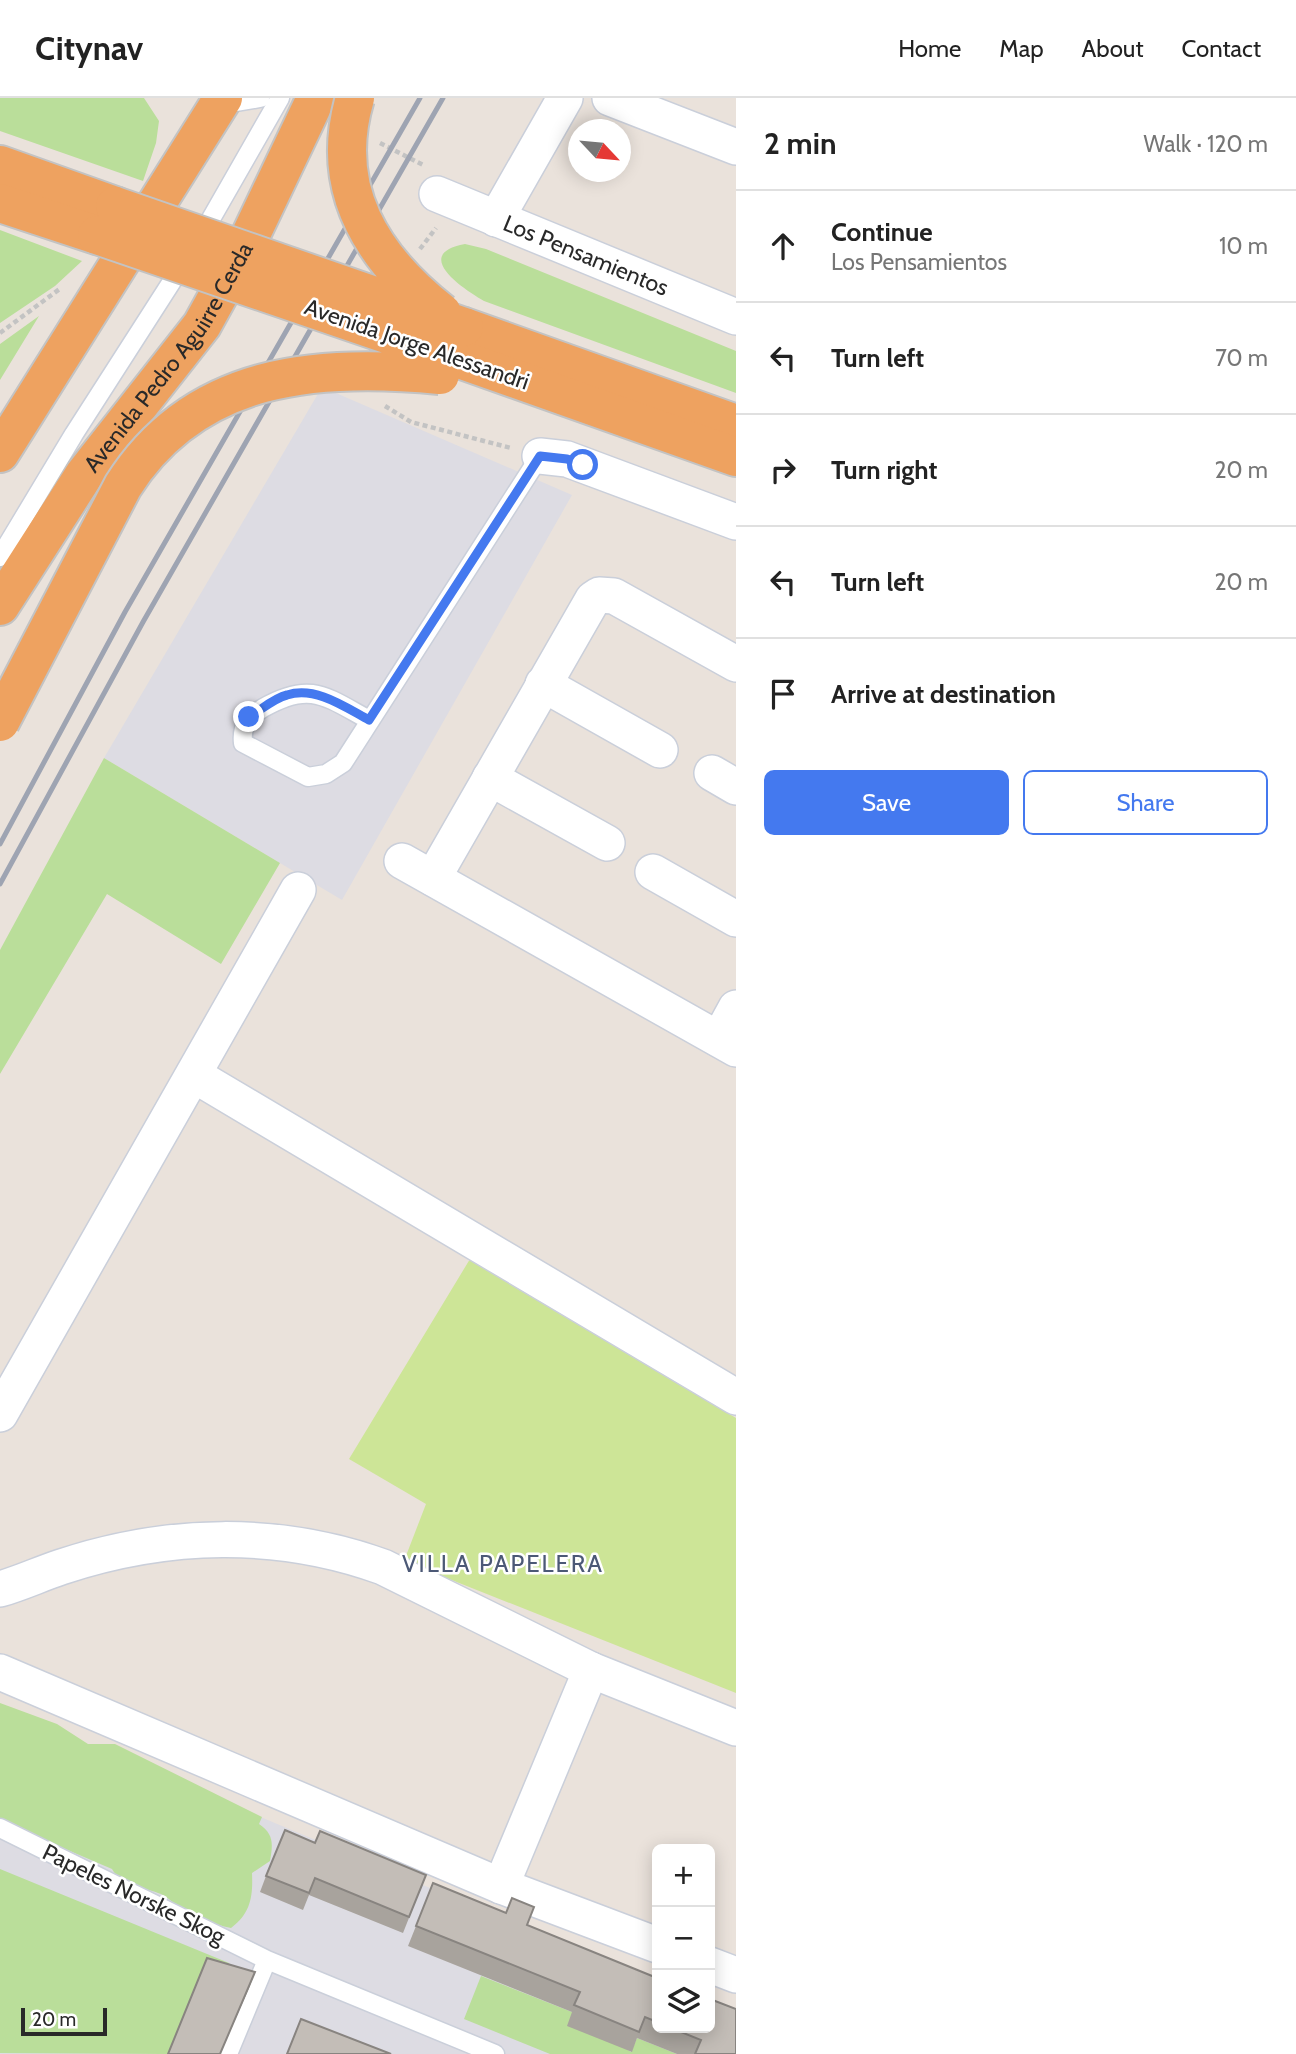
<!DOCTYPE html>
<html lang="en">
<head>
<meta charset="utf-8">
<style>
  body { margin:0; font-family:Cabin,sans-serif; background:#f6f6f6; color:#222 }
  .controls { position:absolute; right:21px; bottom:21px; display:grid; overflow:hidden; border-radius:10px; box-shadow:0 4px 18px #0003 }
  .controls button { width:63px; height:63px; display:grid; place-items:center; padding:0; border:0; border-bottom:2px solid #e0e0e0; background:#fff; color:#222; font:35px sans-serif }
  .compass { position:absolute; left:568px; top:21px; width:63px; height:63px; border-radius:50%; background:#fff; box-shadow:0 4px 18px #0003; rotate:116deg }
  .scale { position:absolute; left:21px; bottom:18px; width:86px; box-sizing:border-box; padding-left:7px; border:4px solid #292929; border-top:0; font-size:19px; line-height:24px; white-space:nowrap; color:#292929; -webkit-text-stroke:5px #fff; paint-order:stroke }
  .stop { position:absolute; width:21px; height:21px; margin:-16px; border:5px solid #4479ef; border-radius:50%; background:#fff }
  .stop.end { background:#4479ef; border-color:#fff; box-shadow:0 2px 7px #0008 }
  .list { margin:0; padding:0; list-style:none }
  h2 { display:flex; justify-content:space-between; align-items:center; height:91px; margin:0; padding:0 28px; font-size:30px }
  h2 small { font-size:23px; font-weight:400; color:#767676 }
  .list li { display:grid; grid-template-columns:46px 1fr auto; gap:21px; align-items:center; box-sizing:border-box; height:112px; padding:0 28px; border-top:2px solid #e0e0e0 }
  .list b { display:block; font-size:26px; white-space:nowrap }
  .list p { margin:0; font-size:23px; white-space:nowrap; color:#767676 }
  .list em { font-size:23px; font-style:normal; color:#767676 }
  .actions { display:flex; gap:14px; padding:21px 28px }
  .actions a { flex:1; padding:16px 0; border:2px solid #4479ef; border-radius:10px; text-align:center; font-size:24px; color:#4479ef }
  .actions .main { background:#4479ef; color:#fff }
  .icon { flex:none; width:38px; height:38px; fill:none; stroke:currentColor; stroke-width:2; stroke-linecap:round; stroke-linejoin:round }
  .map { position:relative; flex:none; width:736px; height:1956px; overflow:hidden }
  header { display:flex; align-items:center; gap:42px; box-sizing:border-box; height:98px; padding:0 35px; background:#fff; border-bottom:2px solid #e0e0e0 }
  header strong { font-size:33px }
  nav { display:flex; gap:38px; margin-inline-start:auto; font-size:24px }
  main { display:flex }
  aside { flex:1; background:#fff }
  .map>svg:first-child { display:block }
  .industrial { fill:#dddce3 }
  .green { fill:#bade9a }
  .pitch { fill:#cde597 }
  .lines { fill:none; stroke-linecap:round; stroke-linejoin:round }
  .service-casing { stroke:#cacfda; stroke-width:21 }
  .minor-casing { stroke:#cacfda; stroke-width:38 }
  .trunk-casing { stroke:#c3c3c3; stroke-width:42 }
  .path { stroke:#c3c3c3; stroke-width:4.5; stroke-dasharray:5 3.5; stroke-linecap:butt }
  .service { stroke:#fff; stroke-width:18 }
  .minor { stroke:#fff; stroke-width:35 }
  .trunk { stroke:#eea260; stroke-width:38 }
  .rail { stroke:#9ea4b2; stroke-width:5 }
  .trunk-bridge-casing { stroke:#c3c3c3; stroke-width:42; stroke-linecap:butt }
  .trunk-bridge { stroke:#eea260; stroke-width:38 }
  .wall { fill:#a8a39d }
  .shaded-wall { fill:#888480 }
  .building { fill:#c3bdb7; stroke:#888480; stroke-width:2 }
  .route { stroke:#4479ef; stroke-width:9 }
  .labels { text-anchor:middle; stroke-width:5; stroke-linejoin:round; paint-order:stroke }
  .street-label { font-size:23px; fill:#292929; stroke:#fff }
  .neighbourhood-label { font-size:24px; letter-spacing:2px; fill:#4c5976; stroke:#fff }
</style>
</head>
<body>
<header>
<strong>Citynav</strong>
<nav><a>Home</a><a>Map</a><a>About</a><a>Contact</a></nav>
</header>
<main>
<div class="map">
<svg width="736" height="1956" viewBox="0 0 736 1956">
  <rect width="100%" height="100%" fill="#eae2db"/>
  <path class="industrial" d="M 322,289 L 572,397 L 342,802 L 104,660 Z
    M 0,1610 L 504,1821 L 657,1930 L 710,1930 L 736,1956 L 0,1956 Z"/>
  <path class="green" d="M 0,0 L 144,0 L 159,23 L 156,45 L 143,83 L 0,33 Z
    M 0,132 L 82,163 L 55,188 L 0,225 Z
    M 465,146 L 486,151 L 736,253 L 736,295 L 484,203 C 463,191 411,156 465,146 Z
    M 39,218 L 0,282 L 0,246 Z
    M 104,660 L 280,765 L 221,866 L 107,796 L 0,976 L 0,852 Z
    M 0,1605 L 57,1626 L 88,1646 L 115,1646 L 262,1719 L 259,1726 C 274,1736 273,1746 270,1763 L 252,1775 C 253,1798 251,1815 231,1830 C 213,1826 195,1820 179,1810 C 173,1805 168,1799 161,1796 C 146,1790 120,1787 112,1771 L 0,1723 Z
    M 0,1771 L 229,1865 L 239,1888 L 168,1956 L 0,1955 Z
    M 481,1878 L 572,1914 L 631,1954 L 637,1940 L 677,1956 L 550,1956 L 464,1921 Z"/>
  <path class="pitch" d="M 470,1161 L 736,1320 L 736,1595 L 404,1463 L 426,1406 L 349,1361 Z"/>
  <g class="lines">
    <g class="service-casing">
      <path id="service" d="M 219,7 L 260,0
        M 200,140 L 280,0
        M 0,459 L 74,336 L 185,163
        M 369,622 C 325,598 310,583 263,610 C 249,619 241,627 243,645 L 308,679 L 326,676 L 343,665 L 540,358
        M 0,1730 L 267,1862 L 495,1956
        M 228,1956 L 267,1862"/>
    </g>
    <g class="minor-casing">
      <g id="minor">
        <path d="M 610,0 L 736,49"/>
        <path id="s1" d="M 437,96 L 736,219"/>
        <path d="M 496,121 L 565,0"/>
        <path d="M 540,358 L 567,361 L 736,424"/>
        <path d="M 543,586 L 660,652"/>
        <path d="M 712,675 L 736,689"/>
        <path d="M 490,680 L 607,745"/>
        <path d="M 402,763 L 736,951"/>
        <path d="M 653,774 L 736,821"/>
        <path d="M 433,780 L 593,501 L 599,497 L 614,498 L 736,566"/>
        <path d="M 719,941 L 736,910"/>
        <path d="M 194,977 L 736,1299"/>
        <path d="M 0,1316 L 298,792"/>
        <path d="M 0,1491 C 21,1485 40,1476 61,1469 C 167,1434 278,1431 383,1469 L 591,1572 L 736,1630"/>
        <path d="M 0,1574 L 501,1788 L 657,1847"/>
        <path d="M 501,1788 L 591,1572"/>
        <path d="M 710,1867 L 736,1877"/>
      </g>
    </g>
    <g class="trunk-casing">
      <g id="trunk">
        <path d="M 0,67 L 115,108"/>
        <path d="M 0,105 L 97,137"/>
        <path d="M 464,229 L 736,326"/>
        <path d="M 451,258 L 736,359"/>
        <path d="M 0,355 L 223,0"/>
        <path id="s2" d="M 0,508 L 84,377 L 202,227 L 245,149 L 316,0"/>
      </g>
    </g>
    <path class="path" d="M 380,45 L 425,68
      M 420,151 L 436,130
      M 0,235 L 61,190
      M 385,308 L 411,324 L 511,350"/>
    <use href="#service" class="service"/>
    <use href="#minor" class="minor"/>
    <use href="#trunk" class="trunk"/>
    <path class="rail" d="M 0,746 L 125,514 L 420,0
      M 0,786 L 143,524 L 443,0"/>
    <g class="trunk-bridge-casing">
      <path id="trunk-bridge" d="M 355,0 C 328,91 372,160 442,215
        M 115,108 L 464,229
        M 97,137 L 451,258
        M 0,624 L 123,388 C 195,274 318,265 440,277"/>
    </g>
    <use href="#trunk-bridge" class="trunk-bridge"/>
  </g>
  <path class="wall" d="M 426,1777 L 403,1835 L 309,1797 L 303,1812 L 260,1794 L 266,1778 Z
    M 528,1827 L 657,1880 L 657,1930 L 710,1930 L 736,1956 L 677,1956 L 637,1940 L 632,1954 L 567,1928 L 572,1914 L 408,1848 L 416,1828 Z"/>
  <path class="shaded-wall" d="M 255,1874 L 249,1890 L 220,1956 Z"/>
  <path class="building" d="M 285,1732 L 315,1745 L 320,1733 L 426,1777 L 409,1819 L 315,1780 L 309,1795 L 266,1778 Z
    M 433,1785 L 506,1815 L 512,1800 L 534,1809 L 527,1827 L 657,1880 L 657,1924 L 645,1919 L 639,1934 L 574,1907 L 580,1894 L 416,1828 Z
    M 207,1860 L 255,1874 L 220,1956 L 168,1956 Z
    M 710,1901 L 736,1911 L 736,1956 L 695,1956 L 701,1942 L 671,1930 L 710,1930 Z
    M 301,1921 L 391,1956 L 287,1956 Z"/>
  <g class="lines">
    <path class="route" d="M 249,619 C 261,612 274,600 287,597 C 316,588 345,609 369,622 L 540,358 L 567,361 L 583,367"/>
  </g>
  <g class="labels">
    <g class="street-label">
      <text dy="8" stroke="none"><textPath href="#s1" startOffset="161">Los Pensamientos</textPath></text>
      <text transform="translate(417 246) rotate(19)" y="8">Avenida Jorge Alessandri</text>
      <text dy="8" stroke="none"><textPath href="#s2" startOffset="301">Avenida Pedro Aguirre Cerda</textPath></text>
      <text transform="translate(134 1796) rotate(26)" y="8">Papeles Norske Skog</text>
    </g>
    <g class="neighbourhood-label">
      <text x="503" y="1474">VILLA PAPELERA</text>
    </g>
  </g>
</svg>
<div class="controls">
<button>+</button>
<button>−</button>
<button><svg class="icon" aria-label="layers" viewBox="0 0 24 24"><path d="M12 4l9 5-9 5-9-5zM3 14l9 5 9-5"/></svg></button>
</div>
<svg class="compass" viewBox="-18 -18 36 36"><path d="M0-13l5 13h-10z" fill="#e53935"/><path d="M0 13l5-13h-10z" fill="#767676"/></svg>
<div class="scale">20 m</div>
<div class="stop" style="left:583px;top:367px"></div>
<div class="stop end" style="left:249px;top:619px"></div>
</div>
<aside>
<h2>2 min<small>Walk · 120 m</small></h2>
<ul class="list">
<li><svg class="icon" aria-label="ahead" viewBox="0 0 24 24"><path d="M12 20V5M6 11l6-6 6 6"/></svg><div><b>Continue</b><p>Los Pensamientos</p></div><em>10 m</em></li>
<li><svg class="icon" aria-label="left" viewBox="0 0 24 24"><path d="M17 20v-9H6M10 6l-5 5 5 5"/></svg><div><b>Turn left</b></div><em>70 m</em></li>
<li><svg class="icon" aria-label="right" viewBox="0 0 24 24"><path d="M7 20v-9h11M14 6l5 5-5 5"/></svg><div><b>Turn right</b></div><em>20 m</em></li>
<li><svg class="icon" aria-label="left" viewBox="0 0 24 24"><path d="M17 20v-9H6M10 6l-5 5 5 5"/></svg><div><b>Turn left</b></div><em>20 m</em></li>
<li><svg class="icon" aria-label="arrive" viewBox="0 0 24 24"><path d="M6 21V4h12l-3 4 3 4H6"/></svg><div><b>Arrive at destination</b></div></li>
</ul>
<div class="actions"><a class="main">Save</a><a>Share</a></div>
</aside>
</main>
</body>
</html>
